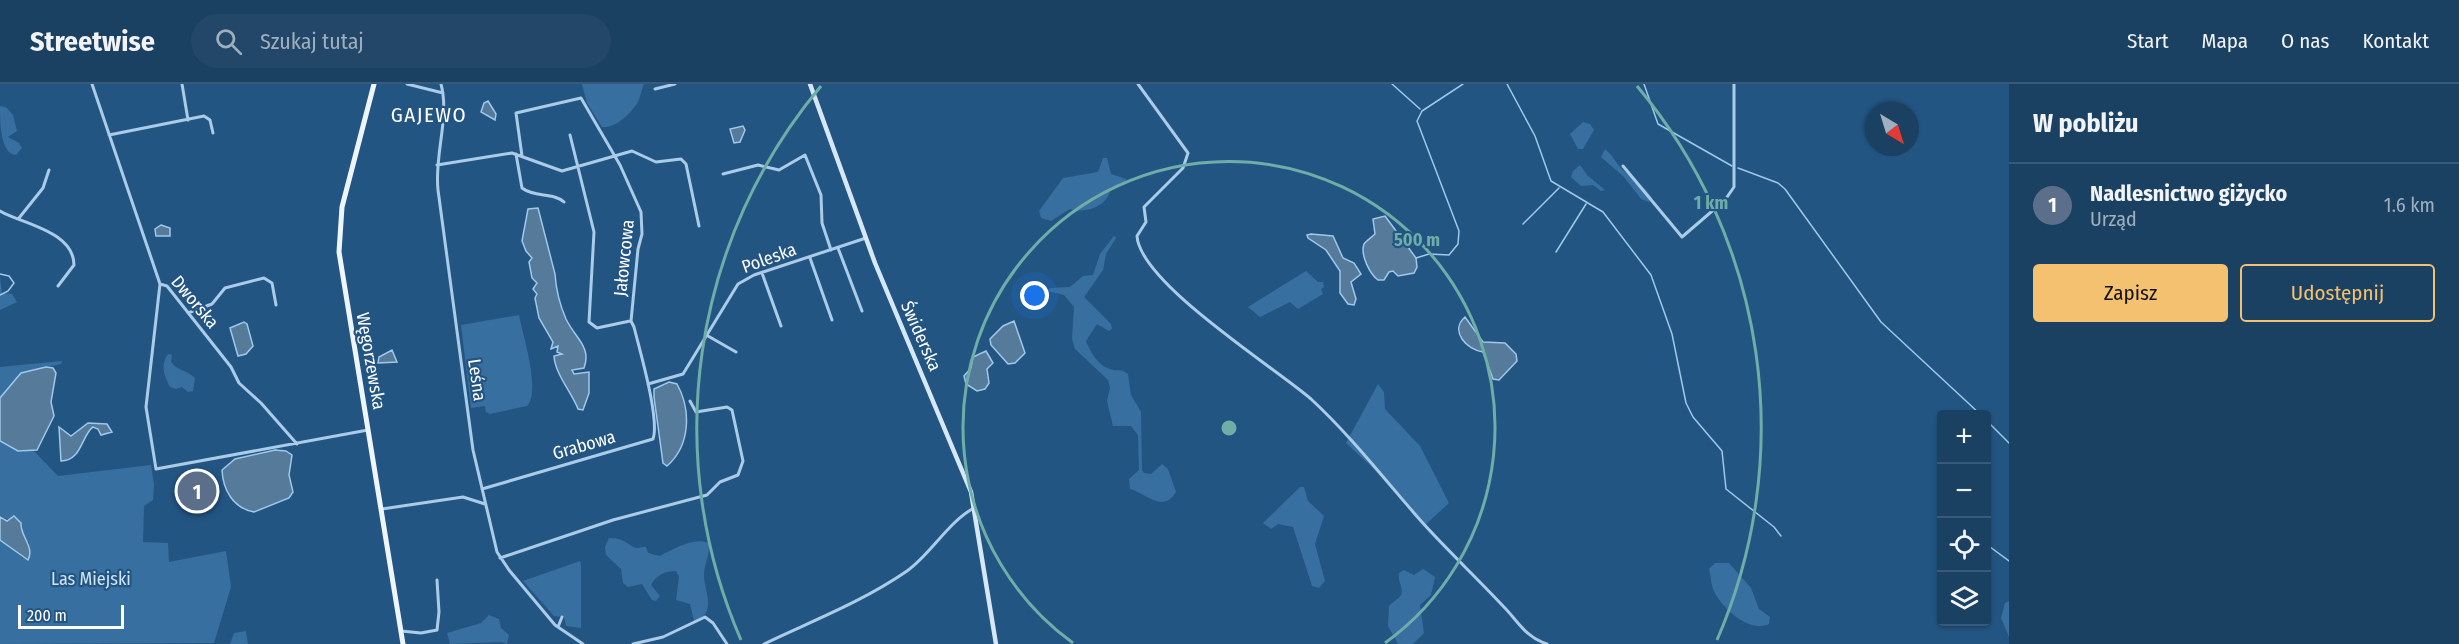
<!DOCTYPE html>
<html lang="pl">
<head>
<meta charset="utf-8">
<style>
  body { margin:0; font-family:"Fira Sans Condensed",sans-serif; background:#234768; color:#f1f3f6 }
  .controls { position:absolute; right:18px; bottom:18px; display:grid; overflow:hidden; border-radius:6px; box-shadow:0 2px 4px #0004 }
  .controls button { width:54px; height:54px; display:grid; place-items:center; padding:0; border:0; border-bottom:2px solid #385977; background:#1a4062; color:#f1f3f6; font:30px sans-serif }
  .compass { position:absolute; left:1865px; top:18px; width:54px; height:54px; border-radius:50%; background:#1a4062; box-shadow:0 2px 4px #0004; rotate:142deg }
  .scale { position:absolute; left:18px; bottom:15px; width:106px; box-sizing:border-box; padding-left:6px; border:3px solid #fff; border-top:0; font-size:16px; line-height:21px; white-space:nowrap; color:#fff; -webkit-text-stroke:4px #235583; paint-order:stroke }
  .you { position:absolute; left:1035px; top:212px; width:21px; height:21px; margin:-15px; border:4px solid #fff; border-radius:50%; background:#1a73e8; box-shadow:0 0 0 9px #1a73e833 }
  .badge { display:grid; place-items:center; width:39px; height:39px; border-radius:50%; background:#f3c16f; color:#fff; font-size:20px; font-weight:700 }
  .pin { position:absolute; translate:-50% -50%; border:3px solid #fff; box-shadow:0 2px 6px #0006 }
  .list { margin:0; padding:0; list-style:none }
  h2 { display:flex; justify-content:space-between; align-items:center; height:78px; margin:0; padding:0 24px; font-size:26px }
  h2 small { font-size:20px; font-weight:400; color:#9fafbe }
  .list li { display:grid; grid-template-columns:39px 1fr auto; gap:18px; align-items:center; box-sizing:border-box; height:84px; padding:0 24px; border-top:2px solid #385977 }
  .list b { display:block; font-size:22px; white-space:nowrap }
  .list p { margin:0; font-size:20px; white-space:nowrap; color:#9fafbe }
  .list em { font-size:20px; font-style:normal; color:#9fafbe }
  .actions { display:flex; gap:12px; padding:18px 24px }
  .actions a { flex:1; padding:14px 0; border:2px solid #f3c16f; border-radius:6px; text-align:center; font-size:21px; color:#f3c16f }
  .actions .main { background:#f3c16f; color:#111 }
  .icon { flex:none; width:33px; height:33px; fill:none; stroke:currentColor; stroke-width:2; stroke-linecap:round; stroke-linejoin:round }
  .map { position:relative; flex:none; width:2009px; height:560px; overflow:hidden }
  header { display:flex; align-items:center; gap:36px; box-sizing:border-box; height:84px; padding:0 30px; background:#1a4062; border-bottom:2px solid #385977 }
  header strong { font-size:28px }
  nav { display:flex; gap:33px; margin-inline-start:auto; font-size:21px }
  .search { width:420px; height:54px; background:#234768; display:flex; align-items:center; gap:15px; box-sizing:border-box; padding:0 21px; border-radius:33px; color:#9fafbe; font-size:22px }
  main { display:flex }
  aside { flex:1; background:#1a4062 }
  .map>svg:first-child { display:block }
  .green { fill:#376fa0 }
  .water { fill:#567a9a; stroke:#a0c8e9; stroke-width:1.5 }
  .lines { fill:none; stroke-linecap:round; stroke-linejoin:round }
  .stream { stroke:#a0c8e9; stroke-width:1.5 }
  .street { stroke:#abcce8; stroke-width:3 }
  .secondary { stroke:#d6e7f7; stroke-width:4.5 }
  .primary { stroke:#eef5fe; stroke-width:5 }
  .ring { fill:none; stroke:#6fada8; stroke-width:3 }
  .labels { text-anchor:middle; stroke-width:4.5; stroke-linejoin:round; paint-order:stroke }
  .street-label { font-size:18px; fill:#fff; stroke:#235583 }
  .park-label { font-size:18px; fill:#cfe4f6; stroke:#235583 }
  .quarter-label { font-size:21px; letter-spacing:1.5px; fill:#fff; stroke:#235583 }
  .centre { fill:#6fada8; stroke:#235583; stroke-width:3 }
  .ring-label { font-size:18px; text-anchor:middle; font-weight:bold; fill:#6fada8; stroke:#235583; stroke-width:4.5; stroke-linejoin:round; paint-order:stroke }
</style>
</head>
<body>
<header>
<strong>Streetwise</strong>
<div class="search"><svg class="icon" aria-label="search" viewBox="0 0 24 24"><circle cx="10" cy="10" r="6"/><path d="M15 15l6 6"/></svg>Szukaj tutaj</div>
<nav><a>Start</a><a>Mapa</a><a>O nas</a><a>Kontakt</a></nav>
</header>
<main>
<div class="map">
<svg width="2009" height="560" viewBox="0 0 2009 560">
  <rect width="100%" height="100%" fill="#235583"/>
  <path class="green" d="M 582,0 L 644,0 C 641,6 641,12 638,18 C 630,30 617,44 602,43 L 587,19 Z
    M 0,22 L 6,23 L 13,31 L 17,47 L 8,53 L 19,59 L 22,64 L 16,71 C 0,70 0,37 0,22 Z
    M 1583,38 L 1590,40 L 1594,46 L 1583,65 L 1578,65 L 1570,50 Z
    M 1605,65 C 1613,71 1616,80 1624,87 C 1634,96 1645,102 1652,114 L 1649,118 L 1641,115 L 1624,93 L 1601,73 Z
    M 1103,74 L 1107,74 L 1111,90 L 1126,95 L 1126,100 L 1111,103 C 1109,122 1087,130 1070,125 L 1051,137 L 1041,134 L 1039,127 L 1063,94 L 1098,88 Z
    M 1580,81 L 1587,91 L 1605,106 L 1601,107 L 1593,101 L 1581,102 L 1571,93 L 1573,87 Z
    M 1114,152 L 1116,154 L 1106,170 L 1103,186 L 1084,213 L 1111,240 L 1112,245 L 1109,247 L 1097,240 L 1086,257 C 1090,267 1098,282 1110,285 C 1118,288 1121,284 1128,290 L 1131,311 L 1141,328 L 1142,386 L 1144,389 L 1151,390 L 1162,380 L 1168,385 L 1176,408 C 1163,430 1146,409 1130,405 L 1129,395 L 1139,386 L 1138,351 L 1131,342 L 1113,342 L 1107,317 L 1110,304 L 1108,296 L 1075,265 L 1072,255 L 1074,223 L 1064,211 L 1048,207 L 1050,204 L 1070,203 L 1083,192 L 1093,191 L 1100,170 Z
    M 1306,187 L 1318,198 L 1323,198 L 1324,203 L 1321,205 L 1323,210 L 1298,225 L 1290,218 L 1260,233 L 1248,223 Z
    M 0,193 L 2,209 L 12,210 L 17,218 L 0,226 Z
    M 519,231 C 523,252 541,307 527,322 L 490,330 L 486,328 L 485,322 L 471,324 L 461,241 Z
    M 168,270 L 172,271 L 171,278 C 178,287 187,286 195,294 L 193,307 L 188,308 L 182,303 L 176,305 L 170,303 C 164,291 160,282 168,270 Z
    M 62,277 L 61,280 L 21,289 L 0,314 L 0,283 Z
    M 1378,300 L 1384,308 L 1385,325 L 1420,362 L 1449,419 L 1424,442 L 1372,383 L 1346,359 Z
    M 0,357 L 21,368 L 32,365 L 58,392 L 151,381 L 154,401 L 153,416 L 144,422 L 143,458 L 168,459 L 169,478 L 226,467 L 231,503 L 214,559 L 0,560 L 0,456 L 23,474 L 29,459 L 21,448 L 21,439 L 0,433 Z
    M 1300,403 L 1304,403 L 1308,417 L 1324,432 L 1315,460 L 1325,497 L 1319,504 L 1312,502 L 1293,443 L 1278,440 L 1271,445 L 1263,439 Z
    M 609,454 C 625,453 631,464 637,464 C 640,464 643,462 646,463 L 648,469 L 660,472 C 674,465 693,453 709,459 C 710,471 704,480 704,492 C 704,506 718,530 694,537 L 690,520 L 676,516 L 679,493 L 676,487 C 665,487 656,491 651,501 L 660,512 L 656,517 L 652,516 L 642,500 L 628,503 L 623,499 L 621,485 L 606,471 L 605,463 Z
    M 580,477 L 581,480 L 581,544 L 566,542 L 564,533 L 554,532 L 523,497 Z
    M 1715,479 L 1729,479 L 1751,504 L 1759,525 L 1770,533 L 1769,540 C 1750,549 1724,526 1715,509 C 1711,503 1711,492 1709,485 Z
    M 1423,485 L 1435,493 L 1431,511 L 1420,521 L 1424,549 L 1413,560 L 1398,560 L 1388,542 L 1389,522 C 1393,517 1398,516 1401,511 C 1404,503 1397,497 1399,489 L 1404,486 L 1414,491 Z
    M 2009,517 L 2009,553 L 2001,534 L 2005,519 Z
    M 489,531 L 499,535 L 501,544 L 509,551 L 507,560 L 502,558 L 450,560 L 447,549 L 481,539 Z
    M 246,547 L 248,560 L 230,560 L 234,549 Z"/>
  <path class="water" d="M 488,17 L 496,30 L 495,36 L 481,28 L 484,19 Z
    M 743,42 L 745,46 L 740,58 L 734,59 L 730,45 Z
    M 538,124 L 555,190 C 556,206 559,219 566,235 C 575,254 592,263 584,284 L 572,286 L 574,290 L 589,288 L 589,309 L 583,326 L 578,325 C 572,309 555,290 554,272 L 562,270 L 557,268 L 558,262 L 551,265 L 553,258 L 539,234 L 535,214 L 537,210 L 533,205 L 537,199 L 532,194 L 529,178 L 532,174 L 526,167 L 522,157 L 528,125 Z
    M 1385,132 L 1416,174 L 1417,183 L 1414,189 L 1398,192 L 1393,187 L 1389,188 L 1384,196 L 1378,196 C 1370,190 1360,171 1364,160 C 1366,157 1372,153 1375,150 L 1373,135 Z
    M 161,141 L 170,144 L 170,152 L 156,152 L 155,145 Z
    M 1311,150 L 1333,152 L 1343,174 L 1354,179 L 1361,190 L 1351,198 L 1356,215 L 1354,221 L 1348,220 L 1340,209 L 1340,187 L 1326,166 L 1308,154 L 1307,151 Z
    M 1465,233 L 1483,258 L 1505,259 L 1516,270 L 1517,277 L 1499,296 L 1493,295 L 1483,268 C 1467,266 1449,247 1465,233 Z
    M 1014,237 L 1025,269 L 1015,279 L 1008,280 L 991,261 L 990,255 L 1003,242 Z
    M 244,238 L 247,240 L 253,262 L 246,270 L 238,272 L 230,244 Z
    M 392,266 L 397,278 L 378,279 L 379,273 Z
    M 986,267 L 993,279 L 987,285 L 989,299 L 985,305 L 977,307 L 966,300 L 964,292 L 971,284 L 973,273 Z
    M 46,283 L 53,284 L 56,289 L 51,318 L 54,332 L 37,366 L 18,367 L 0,357 L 0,314 L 21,289 Z
    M 669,298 L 677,300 C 691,325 691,361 667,382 L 663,379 L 654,313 L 654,305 Z
    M 88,339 L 107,340 L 112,348 L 101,351 L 98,345 L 93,343 C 82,350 82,377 61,377 L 59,343 L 71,352 Z
    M 275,366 L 286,367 L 292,371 L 289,391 L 293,408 L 289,414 L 254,428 C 233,424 223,406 222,386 L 235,375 Z
    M 14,432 L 21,439 C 20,452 35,463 28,476 L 0,456 L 0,433 L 7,437 Z"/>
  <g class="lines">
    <path class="stream" d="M 1392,0 L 1420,25
      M 1507,0 L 1535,52 L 1551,97 L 1603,128 L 1651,191 L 1672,250 L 1686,319 L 1693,333 L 1722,367 L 1726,405 L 1774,443 L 1781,452
      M 1644,0 L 1658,40 L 1732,82
      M 1738,84 L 1778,99 L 1785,105 L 1881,238 L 1980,330
      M 1523,140 L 1559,104
      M 1556,168 L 1586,120
      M 1416,174 L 1429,170 L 1449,171 L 1458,160 L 1459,147 L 1417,37 L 1422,27 L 1463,0
      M 0,190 L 9,192 L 14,199 L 8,207 L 0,211
      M 1990,340 L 2009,359
      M 1986,460 L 2009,477"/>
    <path class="street" d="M 92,0 L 160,200 L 146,323 L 156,385 L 368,346
      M 182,0 L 188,36
      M 407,0 L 443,9
      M 441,0 C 450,34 434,71 438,106 L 473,366 L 497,468 L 509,486 L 555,541 L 583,560
      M 1138,0 L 1188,69 L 1183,84 L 1144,123 L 1146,138 L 1137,152 C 1140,199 1274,283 1311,315 C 1351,352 1385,396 1421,437 C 1447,466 1476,493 1503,522 C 1518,537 1525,553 1547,560
      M 655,5 L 675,0
      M 109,51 L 204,32 L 210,36 L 213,49
      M 570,51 L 594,148 L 589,238 L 597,244 L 630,237
      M 516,70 L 522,104 C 535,114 553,108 564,118
      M 437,81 L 512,69 L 562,87 L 632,67 L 656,78 L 681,75 L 686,80 L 699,142
      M 1623,82 L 1682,153 L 1725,116 L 1734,103 L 1734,0
      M 723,90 L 758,81 L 779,86 L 805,71 L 821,111 L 822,139 L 831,166
      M 0,127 C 22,140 74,147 74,181 L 58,202
      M 19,134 L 43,104 L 49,86
      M 838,164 L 862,227
      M 810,174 L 832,236
      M 762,189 L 781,242
      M 160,200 L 167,202 L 231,283 L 239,299 L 261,319 L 297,360
      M 188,229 L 212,220 L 225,204 L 264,194 L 272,199 L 276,221
      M 708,252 L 736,268
      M 648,300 L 683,290 L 738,200 L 754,191 L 866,154
      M 482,405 L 653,355 C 660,336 640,267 634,243 L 631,237 L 638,165 L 642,150 L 641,128 L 620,81 L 581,14 L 516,29 L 522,72
      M 382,425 L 463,413 L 485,420
      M 500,474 L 613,436 L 707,411 L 720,398 L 738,391 L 743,377 L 732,326 L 727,323 L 696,328 L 690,317
      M 558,543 L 562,533
      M 401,547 L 421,549 L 437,546 L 439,528 L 437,496
      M 633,560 L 663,553 L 705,533 L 713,539 L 727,560
      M 764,560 C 812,537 862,518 907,487 C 931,470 948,438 974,424"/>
    <path class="secondary" d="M 810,0 L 875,179 L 971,408 L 996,560"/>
    <path class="primary" d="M 374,0 L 342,123 L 339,168 L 403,560"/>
  </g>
  <g class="ring">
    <path d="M1073 559A266 266 0 1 1 1385 559"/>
    <path d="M741 556A532 532 0 0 1 821 2M1637 2A532 532 0 0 1 1717 556"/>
  </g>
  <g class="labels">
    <g class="street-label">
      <text transform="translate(624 174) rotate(-84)" y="6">Jałowcowa</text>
      <text transform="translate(769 174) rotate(-20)" y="6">Poleska</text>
      <text transform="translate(195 218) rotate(50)" y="6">Dworska</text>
      <text transform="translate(921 252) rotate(66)" y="6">Świderska</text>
      <text transform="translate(371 277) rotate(80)" y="6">Węgorzewska</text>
      <text transform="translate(477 296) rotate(82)" y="6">Leśna</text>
      <text transform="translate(584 361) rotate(-16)" y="6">Grabowa</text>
    </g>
    <g class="park-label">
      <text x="91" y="501">Las Miejski</text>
    </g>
    <g class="quarter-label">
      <text x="429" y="38">GAJEWO</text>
    </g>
  </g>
  <circle cx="1229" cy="344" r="9" class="centre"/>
  <g class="ring-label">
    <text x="1711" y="125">1 km</text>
    <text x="1417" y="162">500 m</text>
  </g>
</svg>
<div class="controls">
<button>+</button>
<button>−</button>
<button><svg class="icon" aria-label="locate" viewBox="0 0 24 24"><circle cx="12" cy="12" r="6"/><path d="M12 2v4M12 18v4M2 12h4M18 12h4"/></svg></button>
<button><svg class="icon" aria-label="layers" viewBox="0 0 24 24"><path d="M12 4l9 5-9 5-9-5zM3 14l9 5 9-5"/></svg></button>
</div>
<svg class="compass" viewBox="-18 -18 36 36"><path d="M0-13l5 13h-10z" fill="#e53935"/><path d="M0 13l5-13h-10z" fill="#9fafbe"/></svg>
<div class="scale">200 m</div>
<div class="you"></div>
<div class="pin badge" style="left:197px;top:407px;background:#5c6f8a">1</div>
</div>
<aside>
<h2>W pobliżu<small></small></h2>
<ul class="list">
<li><span class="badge" style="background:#5c6f8a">1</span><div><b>Nadlesnictwo giżycko</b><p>Urząd</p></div><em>1.6 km</em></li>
</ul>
<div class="actions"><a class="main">Zapisz</a><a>Udostępnij</a></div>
</aside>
</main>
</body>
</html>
